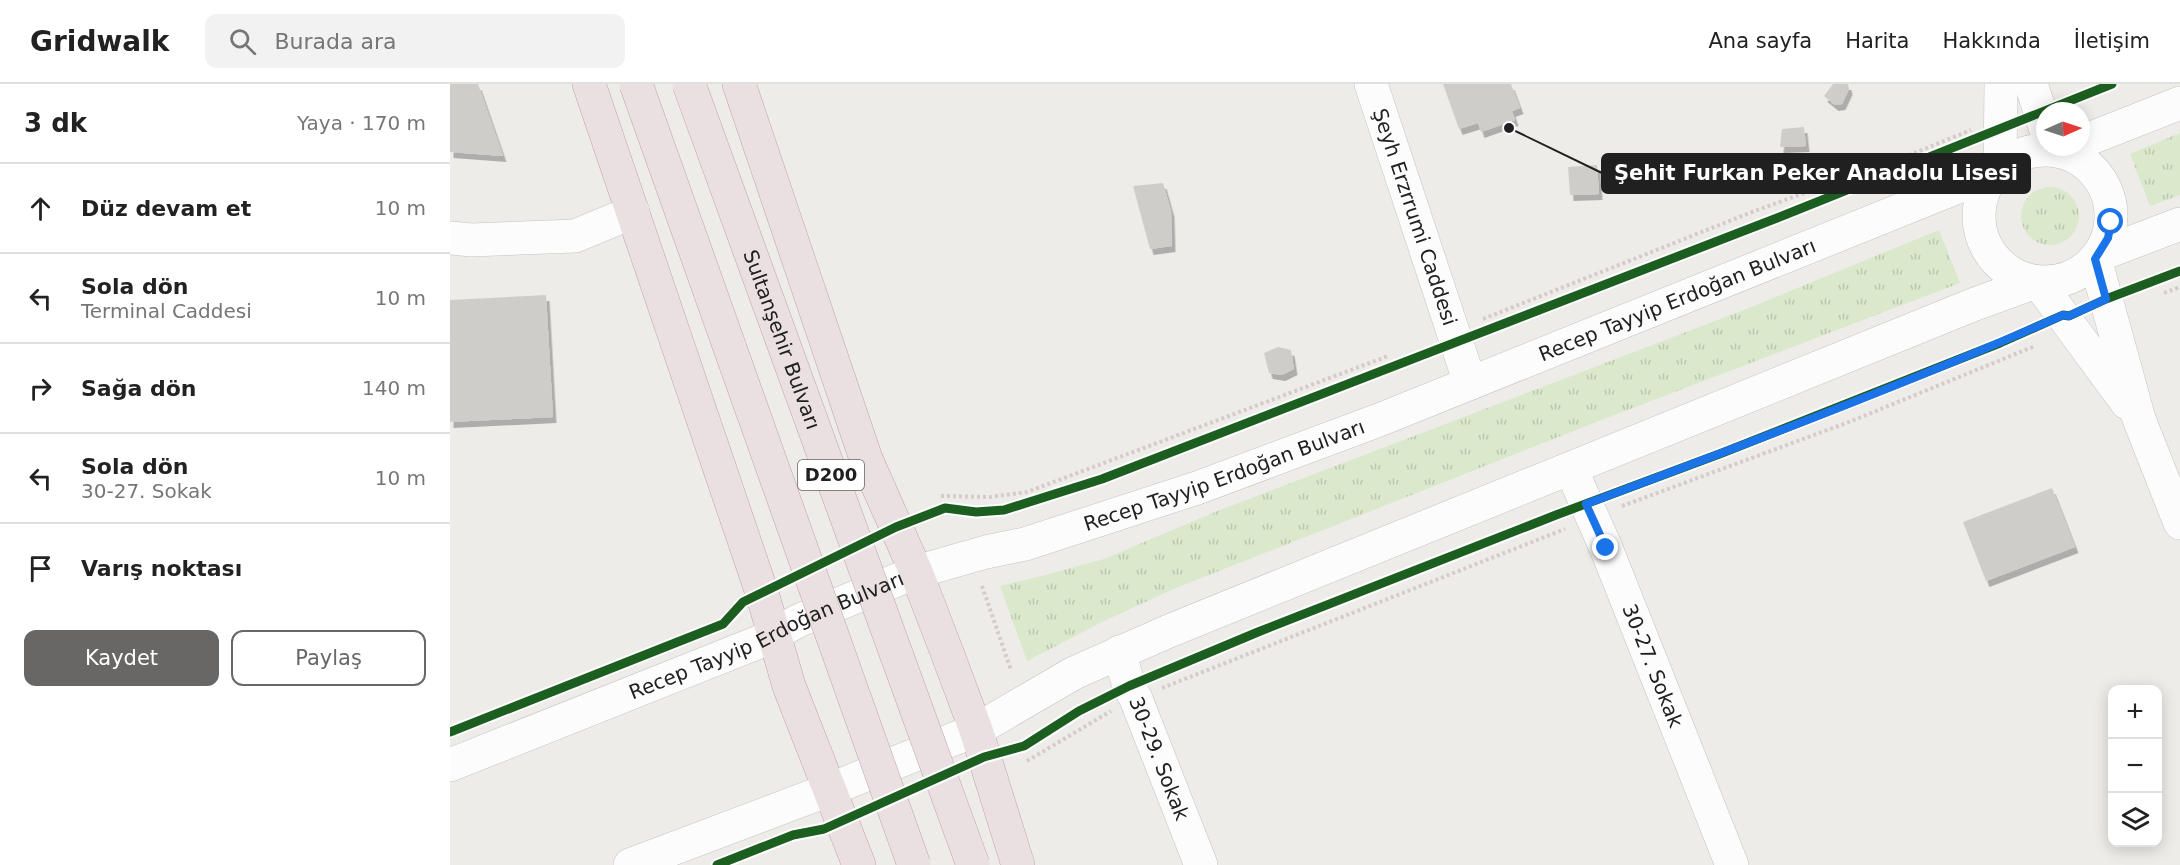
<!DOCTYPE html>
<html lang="tr">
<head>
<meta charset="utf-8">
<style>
  body { margin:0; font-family:"DejaVu Sans",sans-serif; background:#f2f2f2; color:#222 }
  .controls { position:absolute; right:18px; bottom:18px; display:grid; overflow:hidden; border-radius:12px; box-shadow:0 3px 15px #0003 }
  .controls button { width:54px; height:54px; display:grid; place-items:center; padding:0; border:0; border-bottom:2px solid #e0e0e0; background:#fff; color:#222; font:30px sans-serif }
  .compass { position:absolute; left:1586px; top:18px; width:54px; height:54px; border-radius:50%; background:#fff; box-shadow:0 3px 15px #0003; rotate:87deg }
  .stop { position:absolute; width:18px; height:18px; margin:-14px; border:4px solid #1a73e8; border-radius:50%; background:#fff }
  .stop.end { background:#1a73e8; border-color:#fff; box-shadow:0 2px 6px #0008 }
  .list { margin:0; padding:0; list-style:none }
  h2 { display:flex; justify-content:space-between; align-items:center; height:78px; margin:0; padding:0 24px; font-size:26px }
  h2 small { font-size:20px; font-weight:400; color:#767676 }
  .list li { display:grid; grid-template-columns:39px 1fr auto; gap:18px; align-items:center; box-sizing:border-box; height:90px; padding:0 24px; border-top:2px solid #e0e0e0 }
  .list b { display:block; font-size:22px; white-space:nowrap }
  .list p { margin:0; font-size:20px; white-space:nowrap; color:#767676 }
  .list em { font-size:20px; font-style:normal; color:#767676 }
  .actions { display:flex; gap:12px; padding:18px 24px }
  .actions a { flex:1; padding:14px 0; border:2px solid #686766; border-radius:12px; text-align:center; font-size:21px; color:#686766 }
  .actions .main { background:#686766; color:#fff }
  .icon { flex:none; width:33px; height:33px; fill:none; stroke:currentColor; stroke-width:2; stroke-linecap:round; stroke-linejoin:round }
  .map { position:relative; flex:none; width:1730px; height:781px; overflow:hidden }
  header { display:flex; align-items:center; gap:36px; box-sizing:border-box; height:84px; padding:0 30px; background:#fff; border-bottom:2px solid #e0e0e0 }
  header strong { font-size:28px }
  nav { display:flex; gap:33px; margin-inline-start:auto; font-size:21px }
  .search { width:420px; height:54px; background:#f2f2f2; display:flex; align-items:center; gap:15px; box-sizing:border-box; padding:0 21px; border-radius:12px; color:#767676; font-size:22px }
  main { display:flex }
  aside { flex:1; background:#fff }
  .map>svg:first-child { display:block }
  .grass { fill:url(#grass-tufts) }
  .building { fill:#cfcdca; filter:url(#shadow) }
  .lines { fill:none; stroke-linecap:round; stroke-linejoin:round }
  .minor-casing { stroke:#c4c3c1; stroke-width:34 }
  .highway-casing { stroke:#c0a3ab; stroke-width:34 }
  .path { stroke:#d6cbc9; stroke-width:4; stroke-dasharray:3 3; stroke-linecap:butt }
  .minor { stroke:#fcfcfc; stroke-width:33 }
  .highway { stroke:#eae0e1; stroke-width:33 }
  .highway-bridge-casing { stroke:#c0a3ab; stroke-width:34; stroke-linecap:butt }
  .highway-bridge { stroke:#eae0e1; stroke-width:33 }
  .cycleway-casing { stroke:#fff; stroke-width:13 }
  .cycleway { stroke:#1b5e20; stroke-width:9 }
  .route { stroke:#1a73e8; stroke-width:8 }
  .labels { text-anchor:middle; stroke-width:5; stroke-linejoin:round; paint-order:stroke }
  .shield { fill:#fff; stroke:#636363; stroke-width:1.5 }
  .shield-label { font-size:18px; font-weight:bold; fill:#202020 }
  .street-label { font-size:20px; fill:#202020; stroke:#fff }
  .leader { fill:none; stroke:#202020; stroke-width:2 }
  .callout-dot { fill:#202020; stroke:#fff; stroke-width:2 }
  .callout { fill:#202020; stroke:#202020; stroke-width:2 }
  .callout-label { font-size:21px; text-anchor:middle; font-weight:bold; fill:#fff }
</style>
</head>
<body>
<header>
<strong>Gridwalk</strong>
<div class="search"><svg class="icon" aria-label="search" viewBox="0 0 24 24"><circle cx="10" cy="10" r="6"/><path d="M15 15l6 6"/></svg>Burada ara</div>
<nav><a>Ana sayfa</a><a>Harita</a><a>Hakkında</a><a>İletişim</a></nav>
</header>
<main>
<aside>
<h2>3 dk<small>Yaya · 170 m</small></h2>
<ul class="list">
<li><svg class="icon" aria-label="ahead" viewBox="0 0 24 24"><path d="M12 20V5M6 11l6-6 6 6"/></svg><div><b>Düz devam et</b></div><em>10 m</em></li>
<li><svg class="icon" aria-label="left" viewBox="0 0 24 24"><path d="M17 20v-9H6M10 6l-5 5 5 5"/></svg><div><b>Sola dön</b><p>Terminal Caddesi</p></div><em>10 m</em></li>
<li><svg class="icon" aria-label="right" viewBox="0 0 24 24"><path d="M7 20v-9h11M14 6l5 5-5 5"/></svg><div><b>Sağa dön</b></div><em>140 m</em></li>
<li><svg class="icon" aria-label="left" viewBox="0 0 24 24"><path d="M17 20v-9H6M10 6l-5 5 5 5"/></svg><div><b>Sola dön</b><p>30-27. Sokak</p></div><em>10 m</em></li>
<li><svg class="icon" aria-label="arrive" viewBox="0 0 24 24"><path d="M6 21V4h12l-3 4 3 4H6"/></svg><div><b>Varış noktası</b></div></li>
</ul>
<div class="actions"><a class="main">Kaydet</a><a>Paylaş</a></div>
</aside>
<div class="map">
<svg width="1730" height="781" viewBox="0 0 1730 781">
  <defs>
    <pattern id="grass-tufts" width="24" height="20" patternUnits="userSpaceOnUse" patternTransform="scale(1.5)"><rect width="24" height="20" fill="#dae8cb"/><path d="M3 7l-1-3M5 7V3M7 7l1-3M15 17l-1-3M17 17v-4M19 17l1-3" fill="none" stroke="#bbc7ae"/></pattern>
    <filter id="shadow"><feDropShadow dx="3.5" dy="6" stdDeviation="0" flood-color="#0004"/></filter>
  </defs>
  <rect width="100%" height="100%" fill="#eeece9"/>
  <path class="grass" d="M 1730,49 L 1730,111 L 1700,122 L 1680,70 Z
    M1571 132a29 29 0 1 1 58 0a29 29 0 1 1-58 0Z
    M 1489,146 L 1510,199 L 1154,335 L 721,506 L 652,538 L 577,577 L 550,502 L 596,491 L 654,475 L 770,426 L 1299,224 Z"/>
  <path class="building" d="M 0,0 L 28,0 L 53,72 L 0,68 Z
    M 993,0 L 1061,0 L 1070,24 L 1062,27 L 1065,36 L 1031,48 L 1028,39 L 1009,45 Z
    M 1383,0 L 1398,0 L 1399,5 L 1392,20 L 1385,21 L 1374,12 Z
    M 1354,43 L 1356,62 L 1330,63 L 1332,45 Z
    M 1147,81 L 1149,110 L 1120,111 L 1118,83 Z
    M 713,99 L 721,127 L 722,162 L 700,165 L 683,102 Z
    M 96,211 L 103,333 L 0,338 L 0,216 Z
    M 828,263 L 841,266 L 844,285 L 832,291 L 819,289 L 814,269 Z
    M 1602,404 L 1625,463 L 1536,497 L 1513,438 Z"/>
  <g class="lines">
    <g class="minor-casing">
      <g id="minor">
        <path id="s1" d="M 921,0 L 1020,299"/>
        <path d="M 1581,0 L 1595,43"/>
        <path d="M 1631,58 L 1730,19"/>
        <circle cx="1595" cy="132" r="66"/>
        <path d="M 1550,83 L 1551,0"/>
        <path d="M 0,154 L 21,156 L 125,152 L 183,128"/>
        <path d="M 1649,171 L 1730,140"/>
        <path d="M 1645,175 L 1689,335 L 1730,439"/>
        <path d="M 1588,198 L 1677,319"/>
        <path id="s2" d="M 1121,385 L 1156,464 L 1282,781"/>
        <path id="s3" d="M 669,568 L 679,602 L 686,615 L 751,781"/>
        <path id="s4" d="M 0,681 L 309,558 L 350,536 L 466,488 L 536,468 L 575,460 L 747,404 L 929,336 L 1545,88"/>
        <path d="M 180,781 L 381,705 L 526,646 L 624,589 L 719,547 L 1525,220 L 1586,198"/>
      </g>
    </g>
    <g class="highway-casing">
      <path id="highway" d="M 139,0 L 312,509 L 339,602 L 409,781
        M 289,0 L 416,375 L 466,488 L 498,571 L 526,646 L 568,781"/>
    </g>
    <path class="path" d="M 1714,209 L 1730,203
      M 1033,235 L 1302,128 L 1467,68 L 1521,46
      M 491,412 L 540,413 L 577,408 L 938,272
      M 1172,422 L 1399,338 L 1585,262
      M 532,502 L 561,586
      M 712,604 L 1115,445
      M 577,677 L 661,627"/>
    <use href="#minor" class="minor"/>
    <use href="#highway" class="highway"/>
    <g class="highway-bridge-casing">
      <g id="highway-bridge">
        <path d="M 186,0 L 464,781"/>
        <path id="s5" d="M 239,0 L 523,781"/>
      </g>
    </g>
    <use href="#highway-bridge" class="highway-bridge"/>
    <g class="cycleway-casing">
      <path id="cycleway" d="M 0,648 L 273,540 L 293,518 L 446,443 L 495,424 L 526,428 L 554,426 L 652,395 L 1327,134 L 1662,0
        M 267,781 L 343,751 L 374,745 L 534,673 L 574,662 L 629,627 L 679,602 L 808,548 L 1106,431 L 1272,369 L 1550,259 L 1613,231 L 1619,232 L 1656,215 L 1730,187"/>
    </g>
    <use href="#cycleway" class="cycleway"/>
  </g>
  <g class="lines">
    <path class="route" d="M 1156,464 L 1136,420 C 1296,360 1457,300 1613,231 L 1619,232 L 1656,215 L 1645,175 L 1658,154 L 1661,138"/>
  </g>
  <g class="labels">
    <rect class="shield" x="348" y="376" width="66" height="30" rx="4.5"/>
    <g class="shield-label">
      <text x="381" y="397">D200</text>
    </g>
    <g class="street-label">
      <text dy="7" stroke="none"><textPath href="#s1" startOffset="140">Şeyh Erzrrumi Caddesi</textPath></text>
      <text dy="7" stroke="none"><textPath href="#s4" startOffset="1314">Recep Tayyip Erdoğan Bulvarı</textPath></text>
      <text dy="7" stroke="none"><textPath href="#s5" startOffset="272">Sultanşehir Bulvarı</textPath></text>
      <text dy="7" stroke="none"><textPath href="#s4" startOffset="828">Recep Tayyip Erdoğan Bulvarı</textPath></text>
      <text dy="7" stroke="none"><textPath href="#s4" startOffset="342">Recep Tayyip Erdoğan Bulvarı</textPath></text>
      <text dy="7" stroke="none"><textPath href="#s2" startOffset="213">30-27. Sokak</textPath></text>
      <text dy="7" stroke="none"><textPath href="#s3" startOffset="114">30-29. Sokak</textPath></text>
    </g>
  </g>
  <path class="leader" d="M1059 44L1152 89"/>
  <circle class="callout-dot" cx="1059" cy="44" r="6"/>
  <rect class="callout" x="1152" y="70" width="428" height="39" rx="6"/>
  <g class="callout-label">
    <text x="1366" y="96">Şehit Furkan Peker Anadolu Lisesi</text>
  </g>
</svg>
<div class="controls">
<button>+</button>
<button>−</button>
<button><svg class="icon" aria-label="layers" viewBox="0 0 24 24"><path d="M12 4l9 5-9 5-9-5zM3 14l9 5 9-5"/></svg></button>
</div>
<svg class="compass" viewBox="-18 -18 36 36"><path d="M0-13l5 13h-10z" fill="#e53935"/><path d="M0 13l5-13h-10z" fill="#767676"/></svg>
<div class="stop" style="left:1661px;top:138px"></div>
<div class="stop end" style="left:1156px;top:464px"></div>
</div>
</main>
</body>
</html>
